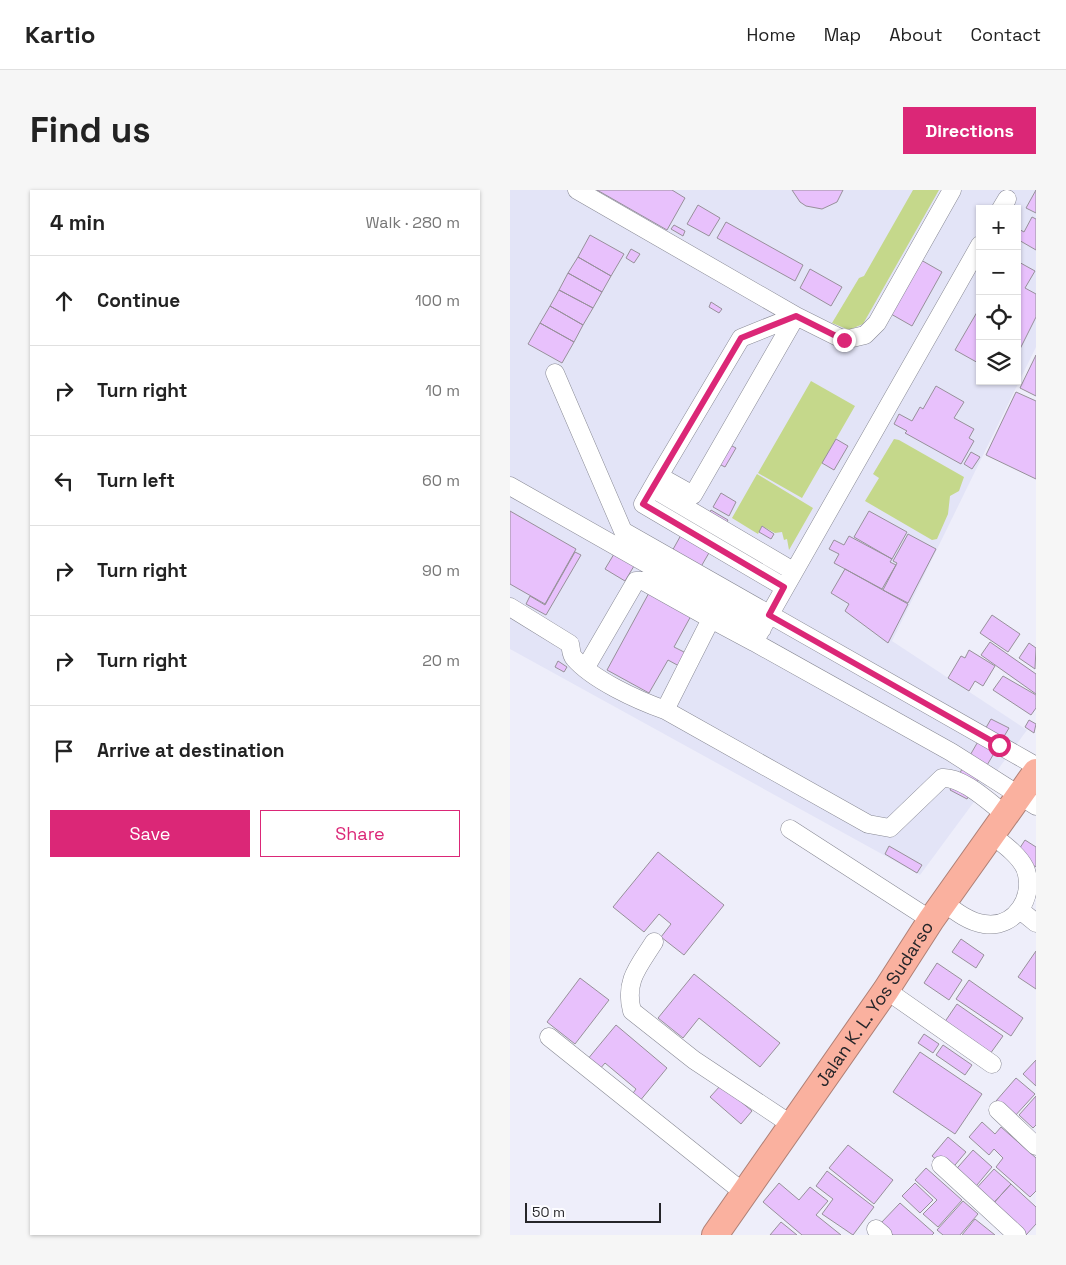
<!DOCTYPE html>
<html lang="en">
<head>
<meta charset="utf-8">
<style>
  body { margin:0; font-family:"Space Grotesk",sans-serif; background:#f6f6f6; color:#222 }
  .controls { position:absolute; right:15px; top:15px; display:grid; overflow:hidden; border-radius:0px; box-shadow:0 1px 4px #0004 }
  .controls button { width:45px; height:45px; display:grid; place-items:center; padding:0; border:0; border-bottom:1px solid #e0e0e0; background:#fff; color:#222; font:25px sans-serif }
  .scale { position:absolute; left:15px; bottom:12px; width:136px; box-sizing:border-box; padding-left:5px; border:2px solid #252529; border-top:0; font-size:14px; line-height:18px; white-space:nowrap; color:#252529; -webkit-text-stroke:4px #fcfcff; paint-order:stroke }
  .stop { position:absolute; width:15px; height:15px; margin:-11px; border:4px solid #db2777; border-radius:50%; background:#fff }
  .stop.end { background:#db2777; border-color:#fff; box-shadow:0 1px 5px #0008 }
  .list { margin:0; padding:0; list-style:none }
  h2 { display:flex; justify-content:space-between; align-items:center; height:65px; margin:0; padding:0 20px; font-size:21px }
  h2 small { font-size:16px; font-weight:400; color:#767676 }
  .list li { display:grid; grid-template-columns:32px 1fr auto; gap:15px; align-items:center; box-sizing:border-box; height:90px; padding:0 20px; border-top:1px solid #e0e0e0 }
  .list b { display:block; font-size:19px; white-space:nowrap }
  .list em { font-size:16px; font-style:normal; color:#767676 }
  .actions { display:flex; gap:10px; padding:15px 20px }
  .actions a { flex:1; padding:11px 0; border:1px solid #db2777; border-radius:0px; text-align:center; font-size:18px; color:#db2777 }
  .actions .main { background:#db2777; color:#fff }
  .icon { flex:none; width:28px; height:28px; fill:none; stroke:currentColor; stroke-width:2; stroke-linecap:round; stroke-linejoin:round }
  .map { position:relative; flex:none; width:526px; height:1045px; overflow:hidden; border-radius:0px }
  header { display:flex; align-items:center; gap:30px; box-sizing:border-box; height:70px; padding:0 25px; background:#fff; border-bottom:1px solid #e0e0e0 }
  header strong { font-size:24px }
  nav { display:flex; gap:28px; margin-inline-start:auto; font-size:18px }
  .intro { display:flex; align-items:center; justify-content:space-between; box-sizing:border-box; height:120px; padding:0 30px }
  h1 { margin:0; font-size:35px }
  .button { padding:12px 22px; border-radius:0px; background:#db2777; color:#fff; font-size:18px; font-weight:700 }
  main { display:flex; gap:30px; padding:0 30px }
  aside { flex:1; background:#fff; border-radius:0px; box-shadow:0 1px 4px #0004 }
  .map>svg:first-child { display:block }
  .built { fill:#e3e4f7; fill-rule:evenodd }
  .green { fill:#c5d88b }
  .building { fill:#e8c1fc; stroke:#97909a }
  .lines { fill:none; stroke-linecap:round; stroke-linejoin:round }
  .minor-casing { stroke:#888994; stroke-width:19 }
  .highway-casing { stroke:#af8076; stroke-width:28 }
  .minor { stroke:#fff; stroke-width:18 }
  .highway { stroke:#fab19f; stroke-width:26 }
  .route { stroke:#db2777; stroke-width:6 }
  .labels { text-anchor:middle; stroke-width:5; stroke-linejoin:round; paint-order:stroke }
  .street-label { font-size:18px; fill:#252529; stroke:#fcfcff }
</style>
</head>
<body>
<header>
<strong>Kartio</strong>
<nav><a>Home</a><a>Map</a><a>About</a><a>Contact</a></nav>
</header>
<div class="intro"><h1>Find us</h1><a class="button">Directions</a></div>
<main>
<aside>
<h2>4 min<small>Walk · 280 m</small></h2>
<ul class="list">
<li><svg class="icon" aria-label="ahead" viewBox="0 0 24 24"><path d="M12 20V5M6 11l6-6 6 6"/></svg><div><b>Continue</b></div><em>100 m</em></li>
<li><svg class="icon" aria-label="right" viewBox="0 0 24 24"><path d="M7 20v-9h11M14 6l5 5-5 5"/></svg><div><b>Turn right</b></div><em>10 m</em></li>
<li><svg class="icon" aria-label="left" viewBox="0 0 24 24"><path d="M17 20v-9H6M10 6l-5 5 5 5"/></svg><div><b>Turn left</b></div><em>60 m</em></li>
<li><svg class="icon" aria-label="right" viewBox="0 0 24 24"><path d="M7 20v-9h11M14 6l5 5-5 5"/></svg><div><b>Turn right</b></div><em>90 m</em></li>
<li><svg class="icon" aria-label="right" viewBox="0 0 24 24"><path d="M7 20v-9h11M14 6l5 5-5 5"/></svg><div><b>Turn right</b></div><em>20 m</em></li>
<li><svg class="icon" aria-label="arrive" viewBox="0 0 24 24"><path d="M6 21V4h12l-3 4 3 4H6"/></svg><div><b>Arrive at destination</b></div></li>
</ul>
<div class="actions"><a class="main">Save</a><a>Share</a></div>
</aside>
<div class="map">
<svg width="526" height="1045" viewBox="0 0 526 1045">
  <rect width="100%" height="100%" fill="#eeeefa"/>
  <path class="built" d="M 0,0 L 526,0 L 526,157 L 382,451 L 517,540 L 410,685 L 0,459 ZM 470,19 L 507,19 L 507,191 L 470,191 Z"/>
  <path class="green" d="M 403,0 L 429,0 L 353,134 L 339,140 L 322,133 L 349,88 L 354,86 Z
    M 301,191 L 345,216 L 292,308 L 248,283 Z
    M 384,249 L 389,250 L 454,287 L 449,301 L 440,306 L 438,324 L 427,349 L 422,350 L 355,311 L 369,288 L 363,284 Z
    M 247,284 L 303,318 L 279,360 L 277,349 L 274,350 L 272,342 L 265,343 L 252,336 L 248,344 L 222,328 Z"/>
  <path class="building" d="M 87,0 L 162,0 L 175,8 L 157,40 Z
    M 282,0 L 333,0 L 327,12 L 312,19 L 296,16 L 290,12 Z
    M 526,0 L 526,23 L 516,18 Z
    M 188,15 L 210,28 L 199,46 L 177,34 Z
    M 522,27 L 526,29 L 526,60 L 507,49 L 507,38 L 514,42 Z
    M 216,32 L 293,75 L 285,91 L 207,48 Z
    M 164,35 L 175,41 L 173,46 L 161,39 Z
    M 80,45 L 114,64 L 101,86 L 68,67 Z
    M 121,59 L 130,64 L 124,73 L 116,68 Z
    M 68,67 L 101,86 L 92,102 L 58,83 Z
    M 411,70 L 432,82 L 402,136 L 381,124 Z
    M 507,71 L 525,81 L 515,98 L 526,104 L 526,127 L 508,163 Z
    M 300,79 L 332,97 L 321,116 L 290,98 Z
    M 58,83 L 92,102 L 83,118 L 49,100 Z
    M 49,100 L 83,118 L 73,135 L 40,116 Z
    M 201,112 L 212,119 L 209,123 L 199,117 Z
    M 40,116 L 73,135 L 64,152 L 30,133 Z
    M 470,117 L 470,174 L 445,160 Z
    M 30,133 L 64,152 L 52,173 L 18,154 Z
    M 526,165 L 526,206 L 510,198 Z
    M 426,196 L 454,212 L 444,228 L 464,239 L 459,248 L 464,251 L 451,274 L 395,243 L 397,241 L 384,234 L 389,224 L 402,231 L 410,217 L 413,219 Z
    M 506,202 L 526,211 L 526,289 L 476,265 Z
    M 326,249 L 338,256 L 324,280 L 312,273 Z
    M 220,255 L 226,258 L 215,277 L 209,274 Z
    M 461,262 L 470,267 L 462,279 L 454,274 Z
    M 211,303 L 226,312 L 219,326 L 203,317 Z
    M 201,320 L 218,330 L 174,406 L 161,363 L 171,345 L 183,351 Z
    M 0,321 L 66,359 L 35,414 L 0,394 Z
    M 359,321 L 397,342 L 382,369 L 344,347 Z
    M 252,336 L 264,344 L 261,349 L 249,342 Z
    M 398,344 L 426,359 L 398,413 L 373,400 L 387,373 L 383,371 Z
    M 339,346 L 382,369 L 380,372 L 386,375 L 372,399 L 324,373 L 329,364 L 319,359 L 324,350 L 334,355 Z
    M 65,362 L 71,365 L 36,425 L 16,414 L 20,406 L 35,415 Z
    M 104,364 L 124,376 L 115,391 L 95,379 Z
    M 335,379 L 398,414 L 378,453 L 335,421 L 339,414 L 321,403 Z
    M 140,401 L 182,424 L 164,457 L 176,463 L 169,476 L 158,470 L 139,503 L 97,480 Z
    M 482,425 L 510,444 L 498,462 L 470,443 Z
    M 480,452 L 526,484 L 526,504 L 471,465 Z
    M 519,453 L 526,458 L 525,479 L 509,468 Z
    M 459,460 L 485,476 L 473,496 L 465,491 L 459,501 L 438,488 L 451,466 L 455,468 Z
    M 48,471 L 57,477 L 54,482 L 45,477 Z
    M 493,486 L 526,505 L 526,518 L 521,525 L 483,500 Z
    M 481,529 L 499,538 L 457,609 L 440,600 Z
    M 519,530 L 526,534 L 524,543 L 515,537 Z
    M 515,650 L 526,657 L 526,677 L 506,664 Z
    M 379,656 L 412,675 L 407,683 L 375,664 Z
    M 148,662 L 214,715 L 174,765 L 151,747 L 161,734 L 149,724 L 134,742 L 103,717 Z
    M 451,749 L 474,765 L 466,778 L 442,762 Z
    M 526,761 L 526,799 L 508,787 Z
    M 427,773 L 452,790 L 439,810 L 414,793 Z
    M 184,784 L 270,853 L 250,877 L 189,828 L 173,848 L 148,828 Z
    M 70,788 L 99,810 L 65,854 L 37,832 Z
    M 459,790 L 513,828 L 501,846 L 446,809 Z
    M 447,814 L 493,846 L 480,864 L 434,833 Z
    M 106,835 L 157,878 L 129,912 L 121,906 L 126,899 L 95,873 L 89,880 L 77,870 Z
    M 414,844 L 429,854 L 423,863 L 408,853 Z
    M 433,855 L 462,875 L 455,885 L 426,865 Z
    M 410,862 L 472,904 L 445,944 L 383,902 Z
    M 526,870 L 526,896 L 513,884 Z
    M 506,888 L 525,904 L 504,927 L 486,911 Z
    M 211,895 L 242,921 L 231,934 L 200,907 Z
    M 526,906 L 526,935 L 523,938 L 509,925 Z
    M 472,932 L 485,944 L 491,937 L 526,968 L 526,1001 L 520,1007 L 486,977 L 493,968 L 484,959 L 479,965 L 459,947 Z
    M 438,947 L 456,962 L 440,981 L 422,966 Z
    M 338,955 L 383,990 L 364,1014 L 319,978 Z
    M 463,960 L 482,977 L 462,1001 L 442,984 Z
    M 416,978 L 452,1010 L 428,1037 L 413,1024 L 427,1010 L 405,990 Z
    M 484,979 L 501,994 L 480,1017 L 463,1002 Z
    M 317,981 L 364,1017 L 343,1045 L 312,1024 L 323,1009 L 306,996 Z
    M 269,993 L 289,1010 L 300,997 L 318,1011 L 306,1025 L 331,1045 L 292,1045 L 253,1012 Z
    M 405,993 L 423,1010 L 410,1023 L 392,1006 Z
    M 501,994 L 526,1017 L 526,1034 L 516,1045 L 511,1045 L 480,1017 Z
    M 453,1011 L 468,1024 L 450,1045 L 433,1045 L 427,1040 Z
    M 390,1013 L 424,1043 L 422,1045 L 383,1045 L 370,1034 Z
    M 465,1029 L 485,1045 L 452,1045 Z
    M 271,1032 L 287,1045 L 260,1045 Z"/>
  <g class="lines">
    <g class="minor-casing">
      <path id="minor" d="M 67,0 L 286,126 L 334,150 L 355,145 L 367,133 L 442,0
        M 491,19 L 497,9
        M 45,183 L 113,341 L 526,576
        M 149,286 L 231,148 L 286,126
        M 0,296 L 252,439
        M 142,298 L 283,381
        M 274,397 L 133,314 L 149,286 L 183,305 L 286,126
        M 0,417 L 60,454 C 61,458 61,465 64,468 C 83,490 127,510 155,520 L 358,634 L 380,638 L 432,588 C 452,586 480,613 496,625
        M 244,452 L 441,562 L 526,616
        M 76,477 L 126,391 L 133,391 L 201,429
        M 155,520 L 201,429 L 244,452 L 470,55
        M 280,639 L 421,730
        M 433,712 C 445,721 459,732 474,734 C 506,739 526,705 515,678 C 508,664 493,654 482,645
        M 510,720 L 526,733
        M 144,752 C 129,776 114,791 122,821 L 184,870 L 282,935
        M 376,800 L 482,874
        M 39,847 L 234,1003
        M 488,920 L 526,956
        M 431,975 L 507,1045
        M 366,1039 L 373,1045"/>
    </g>
    <g class="highway-casing">
      <g id="highway">
        <path id="s1" d="M 205,1045 L 376,800 L 421,730 L 526,582"/>
      </g>
    </g>
    <use href="#minor" class="minor"/>
    <use href="#highway" class="highway"/>
  </g>
  <g class="lines">
    <path class="route" d="M 334,150 L 286,126 L 231,148 L 133,314 L 274,397 L 259,425 L 489,555"/>
  </g>
  <g class="labels">
    <g class="street-label">
      <text dy="6" stroke="none"><textPath href="#s1" startOffset="281">Jalan K. L. Yos Sudarso</textPath></text>
    </g>
  </g>
</svg>
<div class="controls">
<button>+</button>
<button>−</button>
<button><svg class="icon" aria-label="locate" viewBox="0 0 24 24"><circle cx="12" cy="12" r="6"/><path d="M12 2v4M12 18v4M2 12h4M18 12h4"/></svg></button>
<button><svg class="icon" aria-label="layers" viewBox="0 0 24 24"><path d="M12 4l9 5-9 5-9-5zM3 14l9 5 9-5"/></svg></button>
</div>
<div class="scale">50 m</div>
<div class="stop" style="left:489px;top:555px"></div>
<div class="stop end" style="left:334px;top:150px"></div>
</div>
</main>
</body>
</html>
